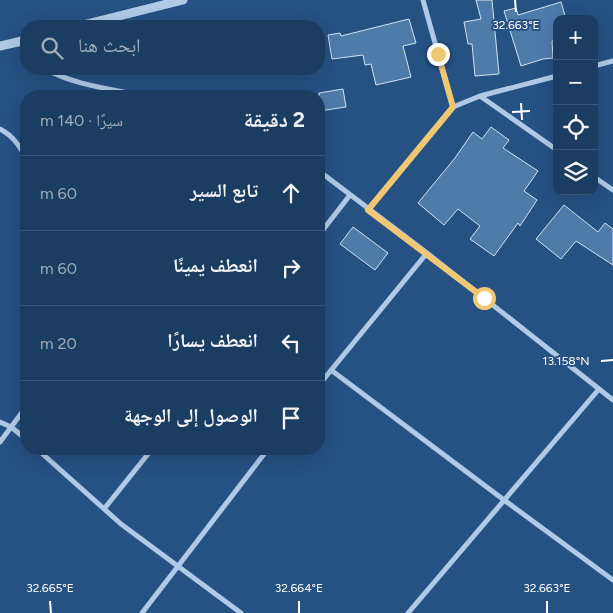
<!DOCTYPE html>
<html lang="ar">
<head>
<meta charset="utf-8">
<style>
  body { margin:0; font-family:Figtree,"Noto Naskh Arabic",sans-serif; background:#254468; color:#f1f3f6; direction:rtl }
  .controls { position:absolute; right:15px; top:15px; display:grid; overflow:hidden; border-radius:10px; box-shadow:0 5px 20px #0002 }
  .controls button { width:45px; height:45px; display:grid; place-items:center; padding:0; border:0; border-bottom:1px solid #3a5677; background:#1c3d62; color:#f1f3f6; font:25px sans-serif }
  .stop { position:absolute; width:15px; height:15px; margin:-11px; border:4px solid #f0c874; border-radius:50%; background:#fff }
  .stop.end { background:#f0c874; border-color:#fff; box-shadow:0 1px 5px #0008 }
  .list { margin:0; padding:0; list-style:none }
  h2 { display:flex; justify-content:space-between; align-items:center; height:65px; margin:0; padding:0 20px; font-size:21px }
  h2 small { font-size:16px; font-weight:400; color:#a0aebe }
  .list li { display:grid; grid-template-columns:32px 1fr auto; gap:15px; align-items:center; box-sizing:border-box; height:75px; padding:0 20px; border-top:1px solid #3a5677 }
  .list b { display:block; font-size:19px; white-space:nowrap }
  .list em { font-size:16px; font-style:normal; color:#a0aebe }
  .icon { flex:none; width:28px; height:28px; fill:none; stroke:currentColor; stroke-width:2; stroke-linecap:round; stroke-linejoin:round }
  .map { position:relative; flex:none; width:613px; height:613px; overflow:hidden; direction:ltr }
  .search { position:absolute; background:#1c3d62; box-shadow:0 5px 20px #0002; left:20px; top:20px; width:305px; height:55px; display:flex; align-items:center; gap:12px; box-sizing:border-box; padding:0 18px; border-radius:20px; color:#a0aebe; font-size:19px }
  .panel { position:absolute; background:#1c3d62; box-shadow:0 5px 20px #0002; left:20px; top:90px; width:305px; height:365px; border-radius:20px; direction:rtl }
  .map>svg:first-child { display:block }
  .building { fill:#4f7bab; stroke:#d2e3f6 }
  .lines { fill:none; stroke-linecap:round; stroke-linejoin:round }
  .minor { stroke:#afcae7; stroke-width:5 }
  .tertiary { stroke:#afcae7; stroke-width:9 }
  .route { stroke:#f0c874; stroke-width:6 }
  .ticks { fill:none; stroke:#fff; stroke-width:2 }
  .ticks-label { font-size:12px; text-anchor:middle; fill:#fff; stroke:#265183; stroke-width:4; stroke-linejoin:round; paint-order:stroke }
</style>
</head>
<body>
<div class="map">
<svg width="613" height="613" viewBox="0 0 613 613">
  <rect width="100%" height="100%" fill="#265183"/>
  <path class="building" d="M 476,0 L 492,0 L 499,74 L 475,76 L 472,44 L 468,44 L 464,22 L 481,19 Z
    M 561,2 L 566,19 L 557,19 L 557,39 L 552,41 L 553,58 L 543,59 L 521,66 L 504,11 L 516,8 L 518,15 Z
    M 409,19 L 416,43 L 403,46 L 411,77 L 376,85 L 371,64 L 365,65 L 363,55 L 332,59 L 328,35 L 340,33 L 341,36 Z
    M 343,89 L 346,107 L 319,111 L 319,93 Z
    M 491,127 L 509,140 L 503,148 L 538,171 L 524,191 L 537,200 L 520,226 L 518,223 L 494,256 L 470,239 L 480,226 L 458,209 L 444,225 L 418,203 L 455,158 L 473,132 L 482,139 Z
    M 564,205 L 598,232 L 605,223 L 613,229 L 613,265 L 576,241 L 561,259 L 536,239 Z
    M 353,227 L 388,253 L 375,270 L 340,244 Z"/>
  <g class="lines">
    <path class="minor" d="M 423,0 L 453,107
      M 594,66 L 613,61
      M 46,69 C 73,85 112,89 143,96
      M 480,96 L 557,76
      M 0,129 C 13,136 19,145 26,158
      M 319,171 L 427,253 L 613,400
      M 594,177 L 613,190
      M 368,210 L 453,107 L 480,96 L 557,150
      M 319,235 L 350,195
      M 331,370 L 504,500 L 613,580
      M 319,385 L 427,253
      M 0,422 L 11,427 L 26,439
      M 0,442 L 26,407
      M 37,449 L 121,524 L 241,613
      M 104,509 L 152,449
      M 142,613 L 268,449
      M 408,613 L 599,389"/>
    <path class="tertiary" d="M 79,26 L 183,0
      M 0,46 L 26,40"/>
  </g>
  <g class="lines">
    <path class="route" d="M 438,54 L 453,107 L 368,210 L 484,298"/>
  </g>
  <path class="ticks" d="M 515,0 L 516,12M 521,103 L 522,120M 512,112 L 530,111M 601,361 L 613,360M 50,601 L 51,613M 299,601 L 299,613M 547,601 L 547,613"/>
  <g class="ticks-label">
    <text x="516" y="29">32.663°E</text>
    <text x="566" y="365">13.158°N</text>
    <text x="50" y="592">32.665°E</text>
    <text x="299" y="592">32.664°E</text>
    <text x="547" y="592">32.663°E</text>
  </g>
</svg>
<div class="controls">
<button>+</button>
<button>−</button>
<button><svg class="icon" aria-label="locate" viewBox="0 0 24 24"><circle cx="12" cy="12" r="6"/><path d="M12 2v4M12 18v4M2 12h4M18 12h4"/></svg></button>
<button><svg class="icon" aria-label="layers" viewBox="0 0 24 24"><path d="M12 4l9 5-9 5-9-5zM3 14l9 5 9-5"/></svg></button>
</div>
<div class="stop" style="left:484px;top:298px"></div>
<div class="stop end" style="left:438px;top:54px"></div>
<div class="search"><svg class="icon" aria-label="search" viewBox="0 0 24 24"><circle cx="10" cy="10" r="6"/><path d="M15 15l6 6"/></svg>ابحث هنا</div>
<section class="panel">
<h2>2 دقيقة<small>سيرًا · 140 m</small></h2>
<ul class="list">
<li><svg class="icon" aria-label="ahead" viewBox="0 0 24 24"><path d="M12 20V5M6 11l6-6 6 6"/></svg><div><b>تابع السير</b></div><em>60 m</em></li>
<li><svg class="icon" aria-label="right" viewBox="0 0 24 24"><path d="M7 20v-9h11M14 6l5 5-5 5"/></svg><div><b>انعطف يمينًا</b></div><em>60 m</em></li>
<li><svg class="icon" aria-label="left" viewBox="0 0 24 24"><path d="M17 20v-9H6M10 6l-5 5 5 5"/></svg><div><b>انعطف يسارًا</b></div><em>20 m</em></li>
<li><svg class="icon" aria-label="arrive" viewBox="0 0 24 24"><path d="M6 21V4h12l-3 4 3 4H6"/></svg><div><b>الوصول إلى الوجهة</b></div></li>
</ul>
</section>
</div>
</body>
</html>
